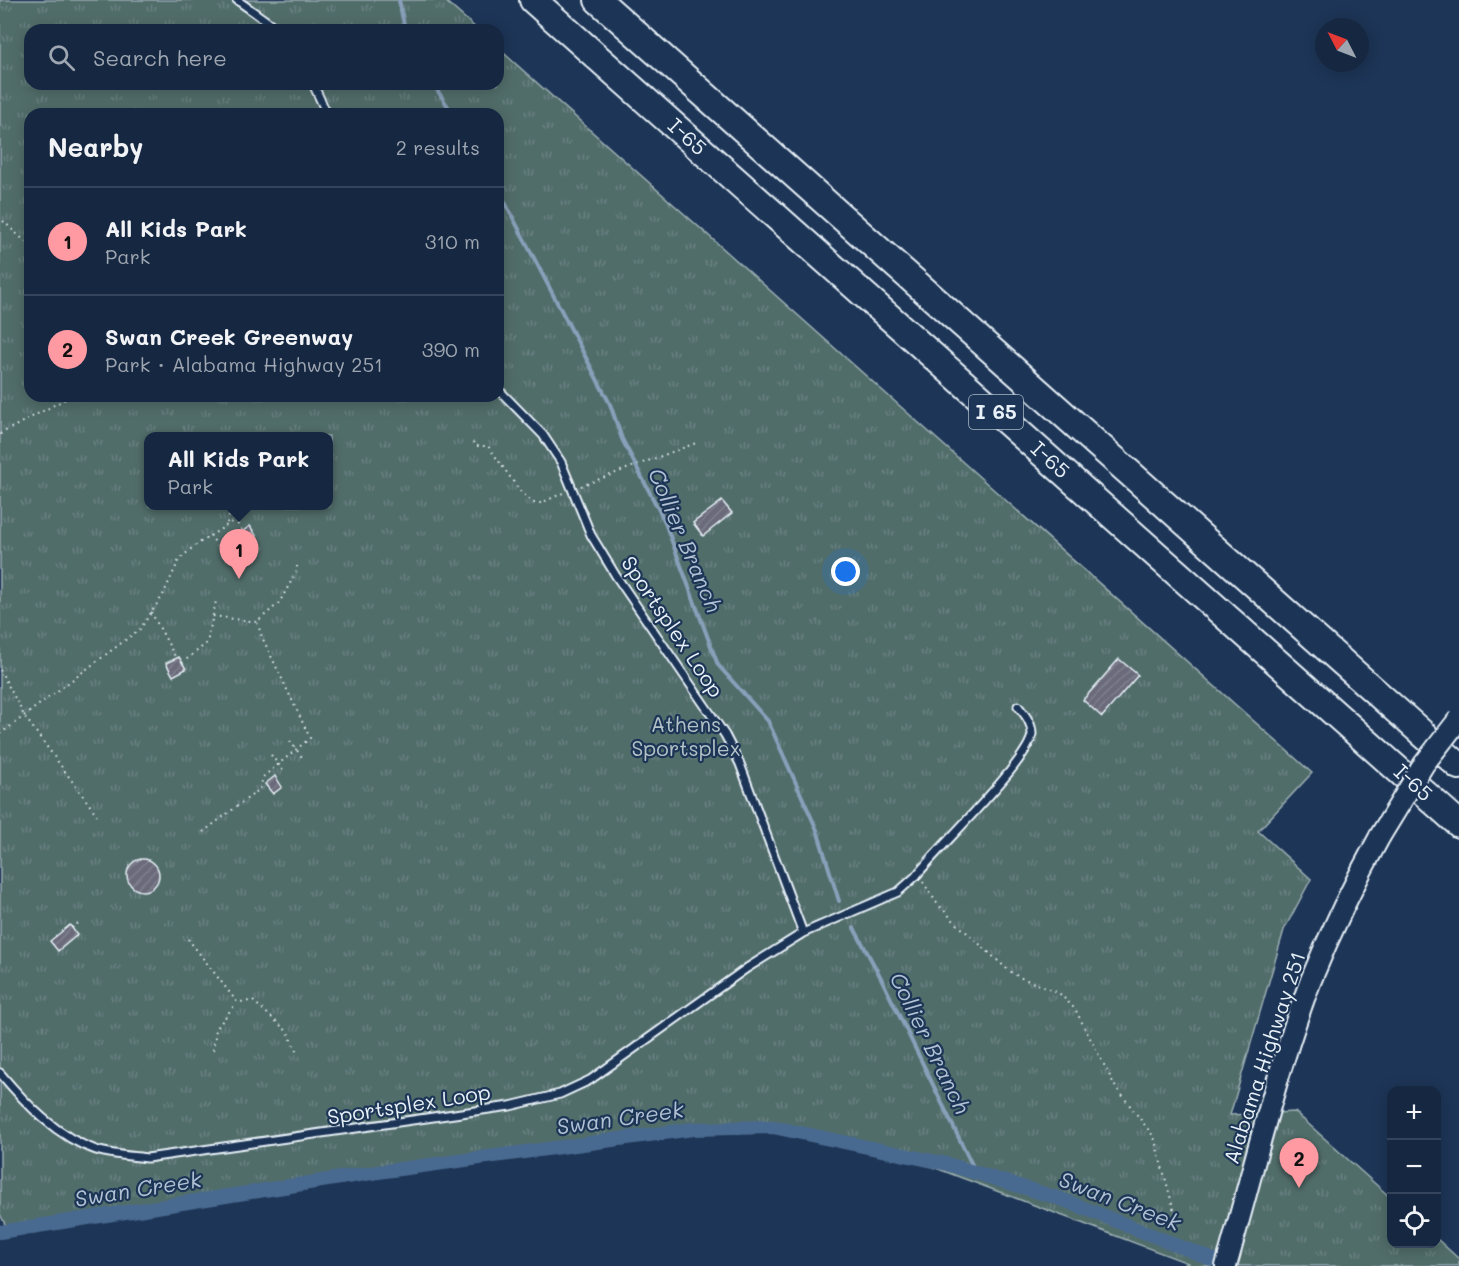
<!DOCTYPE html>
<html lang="en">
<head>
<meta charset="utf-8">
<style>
  body { margin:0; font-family:Mali,sans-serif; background:#23344c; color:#f1f3f6 }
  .controls { position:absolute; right:18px; bottom:18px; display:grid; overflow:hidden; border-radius:12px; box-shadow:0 3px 15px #0003 }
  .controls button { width:54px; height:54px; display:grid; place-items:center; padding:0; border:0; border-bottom:2px solid #35445a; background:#162841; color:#f1f3f6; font:30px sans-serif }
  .compass { position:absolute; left:1315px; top:18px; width:54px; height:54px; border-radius:50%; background:#162841; box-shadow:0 3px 15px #0003; rotate:312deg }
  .you { position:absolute; left:846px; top:572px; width:21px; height:21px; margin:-15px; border:4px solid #fff; border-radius:50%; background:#1a73e8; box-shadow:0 0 0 9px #1a73e833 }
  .badge { display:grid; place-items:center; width:39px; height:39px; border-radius:50%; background:#ff9aa2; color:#111; font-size:20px; font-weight:700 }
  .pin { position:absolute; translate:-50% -50px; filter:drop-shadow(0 2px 3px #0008) }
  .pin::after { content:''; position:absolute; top:32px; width:21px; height:18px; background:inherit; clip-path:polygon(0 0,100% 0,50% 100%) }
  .popup { position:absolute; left:144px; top:432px; width:189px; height:78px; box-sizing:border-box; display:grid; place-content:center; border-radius:12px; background:#162841; filter:drop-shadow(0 2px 4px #0005); font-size:20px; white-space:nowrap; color:#9ea6b1 }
  .popup b { font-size:22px; color:#f1f3f6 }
  .popup::after { content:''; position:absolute; left:50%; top:100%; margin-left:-12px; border:12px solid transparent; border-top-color:#162841 }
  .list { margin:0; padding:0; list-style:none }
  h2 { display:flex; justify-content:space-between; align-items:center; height:78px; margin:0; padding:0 24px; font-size:26px }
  h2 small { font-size:20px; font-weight:400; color:#9ea6b1 }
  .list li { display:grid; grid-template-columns:39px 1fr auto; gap:18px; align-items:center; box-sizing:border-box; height:108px; padding:0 24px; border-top:2px solid #35445a }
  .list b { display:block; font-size:22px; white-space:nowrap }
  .list p { margin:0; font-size:20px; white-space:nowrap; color:#9ea6b1 }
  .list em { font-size:20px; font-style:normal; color:#9ea6b1 }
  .icon { flex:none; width:33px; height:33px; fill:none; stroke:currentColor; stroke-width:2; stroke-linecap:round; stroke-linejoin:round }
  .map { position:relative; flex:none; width:1459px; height:1266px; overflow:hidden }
  .search { position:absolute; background:#162841; box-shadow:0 3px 15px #0003; left:24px; top:24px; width:480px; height:66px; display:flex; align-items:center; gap:15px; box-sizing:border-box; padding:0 21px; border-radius:18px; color:#9ea6b1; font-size:22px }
  .panel { position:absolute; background:#162841; box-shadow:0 3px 15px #0003; left:24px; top:108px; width:480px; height:294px; border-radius:18px }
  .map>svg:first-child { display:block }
  .park { fill:url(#park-tufts); stroke:#9cafb2; stroke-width:1.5; fill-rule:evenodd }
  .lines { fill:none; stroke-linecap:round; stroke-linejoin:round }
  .stream { stroke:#89a0ba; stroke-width:4 }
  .canal { stroke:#4a6a90; stroke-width:14 }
  .building { fill:url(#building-hatch); stroke:#e8f1f8; stroke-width:1.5 }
  .lane-casing { stroke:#e8f1f8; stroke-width:11 }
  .secondary-casing { stroke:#e8f1f8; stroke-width:24 }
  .highway-casing { stroke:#e8f1f8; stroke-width:30 }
  .path { stroke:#e8f1f8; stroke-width:2; stroke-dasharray:1.5 4.5; stroke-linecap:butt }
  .lane { stroke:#1d3557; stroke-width:7 }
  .secondary { stroke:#1d3557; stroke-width:20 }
  .highway { stroke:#1d3557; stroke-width:26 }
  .secondary-bridge-casing { stroke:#e8f1f8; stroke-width:24; stroke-linecap:butt }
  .secondary-bridge { stroke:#1d3557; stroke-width:20 }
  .labels { text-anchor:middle; stroke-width:4.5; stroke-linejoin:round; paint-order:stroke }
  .shield { fill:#1d3557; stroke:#abb9c8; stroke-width:1.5 }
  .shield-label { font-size:20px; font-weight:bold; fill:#e8f1f8 }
  .street-label { font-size:21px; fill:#e8f1f8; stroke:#1d3557 }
  .park-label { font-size:21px; fill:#b3c3c7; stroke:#1d3557 }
  .water-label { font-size:22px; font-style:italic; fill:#b1c2d4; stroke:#1d3557 }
</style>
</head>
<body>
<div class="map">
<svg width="1459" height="1266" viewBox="0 0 1459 1266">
  <defs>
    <pattern id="park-tufts" width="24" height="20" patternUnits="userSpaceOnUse" patternTransform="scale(1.5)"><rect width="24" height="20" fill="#516d6b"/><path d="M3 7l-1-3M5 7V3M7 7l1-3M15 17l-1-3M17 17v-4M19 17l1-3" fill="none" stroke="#6a8281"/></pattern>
    <pattern id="building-hatch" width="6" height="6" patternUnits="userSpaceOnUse" patternTransform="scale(1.5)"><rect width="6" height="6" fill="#6a6a7a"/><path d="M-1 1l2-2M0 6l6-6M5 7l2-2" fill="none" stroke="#7f808e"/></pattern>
  </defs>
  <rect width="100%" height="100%" fill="#1d3557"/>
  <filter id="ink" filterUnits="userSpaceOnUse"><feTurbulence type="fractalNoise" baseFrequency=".0167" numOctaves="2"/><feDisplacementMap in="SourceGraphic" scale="12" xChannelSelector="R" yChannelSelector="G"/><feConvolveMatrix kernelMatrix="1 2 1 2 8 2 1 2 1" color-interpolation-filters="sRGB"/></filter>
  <g filter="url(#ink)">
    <path class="park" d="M 0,0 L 444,0 L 478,30 L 30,30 L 30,84 L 498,84 L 498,48 L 1312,773 L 1258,831 L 1311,879 L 1284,930 L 1230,1115 L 1295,1112 L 1391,1198 L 1392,1244 L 1436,1244 L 1437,1239 L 1459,1259 L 1459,1266 L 1182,1266 L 1188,1263 L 917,1161 L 834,1137 L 765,1129 L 695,1127 L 6,1226 L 0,1214 ZM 30,114 L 498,114 L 498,396 L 30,396 ZM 149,436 L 329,436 L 329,506 L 149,506 Z"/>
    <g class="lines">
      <path class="stream" d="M 399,0 L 405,30
        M 433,84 L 453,114
        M 498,189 L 610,404 L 622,439 L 664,520 L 718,665 L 768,721 L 817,830 L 839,901
        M 854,928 L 880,976 L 976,1173"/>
      <path class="canal" d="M 0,1232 L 378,1172 L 693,1129 L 773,1127 L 947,1164 L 1061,1199 L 1229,1266"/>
    </g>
    <path class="building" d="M 722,501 L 732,513 L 703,536 L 693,523 Z
      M 250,526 L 257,537 L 246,545 L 239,534 Z
      M 179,657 L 186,669 L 173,676 L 166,663 Z
      M 1119,659 L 1138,675 L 1102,717 L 1083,700 Z
      M 275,776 L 282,787 L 273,794 L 265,784 Z
      M127 875a16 16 0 1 1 32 0a16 16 0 1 1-32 0Z
      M 70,925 L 77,935 L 58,951 L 50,941 Z"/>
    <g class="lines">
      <g class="lane-casing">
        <path id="lane" d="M 237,0 L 279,30
          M 313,84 L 327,114
          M 498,389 L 543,435 L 561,462 L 591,535 L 616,576 L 725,735 L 740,764 L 803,933
          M 0,1073 C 26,1104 57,1137 96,1150 C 112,1155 130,1156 147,1158 L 510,1106 L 560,1094 L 590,1080 L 747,968 L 803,933 L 898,892 L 916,876 C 937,849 1030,760 1032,734 C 1032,722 1024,714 1018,706"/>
      </g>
      <g class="secondary-casing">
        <path id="secondary" d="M 1226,1266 C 1253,1172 1276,1071 1311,980 C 1331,931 1354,883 1380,836"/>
      </g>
      <g class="highway-casing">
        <path id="highway" d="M 533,0 L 1459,824
          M 598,0 L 1459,766"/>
      </g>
      <path class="path" d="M 3,221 L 30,246
        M 0,434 L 71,396
        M 473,442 L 476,446 L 488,446 L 520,491 L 534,503 L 541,503 L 563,493
        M 581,486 L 696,443
        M 234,519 L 243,532
        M 227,523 L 233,506
        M 210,535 L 227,560
        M 151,612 L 176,658
        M 213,616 L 257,622
        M 182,663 L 207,643 L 216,601
        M 0,670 L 25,717 L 97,815
        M 0,734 L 140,629 L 163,595 L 179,560 L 193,547 L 255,507
        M 290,741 L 302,757
        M 271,755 L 284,771
        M 203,832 L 260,789 L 263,777 L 310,738 L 262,637 L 257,622 L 279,603 L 297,571 L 297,566
        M 923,882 L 936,902 L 954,921 L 1007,969 L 1019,977 L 1059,993 L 1075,1009 L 1115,1086 L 1154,1137 L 1175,1214
        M 72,928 L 81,921
        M 188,939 L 237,1002 L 253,1001 L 288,1032 L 297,1053
        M 213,1050 L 216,1029 L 236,1003"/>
      <use href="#lane" class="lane"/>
      <use href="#secondary" class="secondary"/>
      <use href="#highway" class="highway"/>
      <g class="secondary-bridge-casing">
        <path id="secondary-bridge" d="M 1380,836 L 1424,764 L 1459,719"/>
      </g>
      <use href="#secondary-bridge" class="secondary-bridge"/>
    </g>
  </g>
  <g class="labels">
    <rect class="shield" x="969" y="395" width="54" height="34" rx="4.5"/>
    <g class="shield-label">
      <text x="996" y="419">I 65</text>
    </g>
    <g class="street-label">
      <text transform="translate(687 137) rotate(42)" y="7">I-65</text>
      <text transform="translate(1050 460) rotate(42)" y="7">I-65</text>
      <text transform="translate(672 627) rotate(56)" y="7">Sportsplex Loop</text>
      <text transform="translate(1413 783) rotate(42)" y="7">I-65</text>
      <text transform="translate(1265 1058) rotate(-72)" y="7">Alabama Highway 251</text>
      <text transform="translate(409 1105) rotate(-9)" y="7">Sportsplex Loop</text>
    </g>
    <g class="park-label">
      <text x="686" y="732">Athens<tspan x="686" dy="24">Sportsplex</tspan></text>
    </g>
    <g class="water-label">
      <text transform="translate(685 540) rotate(67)" y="8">Collier Branch</text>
      <text transform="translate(930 1043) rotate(64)" y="8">Collier Branch</text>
      <text transform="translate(620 1118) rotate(-8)" y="8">Swan Creek</text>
      <text transform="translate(138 1189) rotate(-9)" y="8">Swan Creek</text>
      <text transform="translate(1120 1201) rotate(21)" y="8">Swan Creek</text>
    </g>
  </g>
</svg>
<div class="controls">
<button>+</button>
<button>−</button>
<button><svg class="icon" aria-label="locate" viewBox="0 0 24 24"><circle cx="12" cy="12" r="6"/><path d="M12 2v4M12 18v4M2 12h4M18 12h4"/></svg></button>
</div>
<svg class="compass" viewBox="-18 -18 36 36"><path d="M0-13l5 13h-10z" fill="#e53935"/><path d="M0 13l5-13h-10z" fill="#9ea6b1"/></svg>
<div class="you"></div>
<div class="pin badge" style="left:239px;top:579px">1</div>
<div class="popup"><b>All Kids Park</b>Park</div>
<div class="pin badge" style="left:1299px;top:1188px">2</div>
<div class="search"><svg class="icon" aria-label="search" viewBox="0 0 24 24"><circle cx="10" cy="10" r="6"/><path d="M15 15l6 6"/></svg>Search here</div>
<section class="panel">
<h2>Nearby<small>2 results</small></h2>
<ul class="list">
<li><span class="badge">1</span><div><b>All Kids Park</b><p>Park</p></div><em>310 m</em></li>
<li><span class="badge">2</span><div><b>Swan Creek Greenway</b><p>Park · Alabama Highway 251</p></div><em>390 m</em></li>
</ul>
</section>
</div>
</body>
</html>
